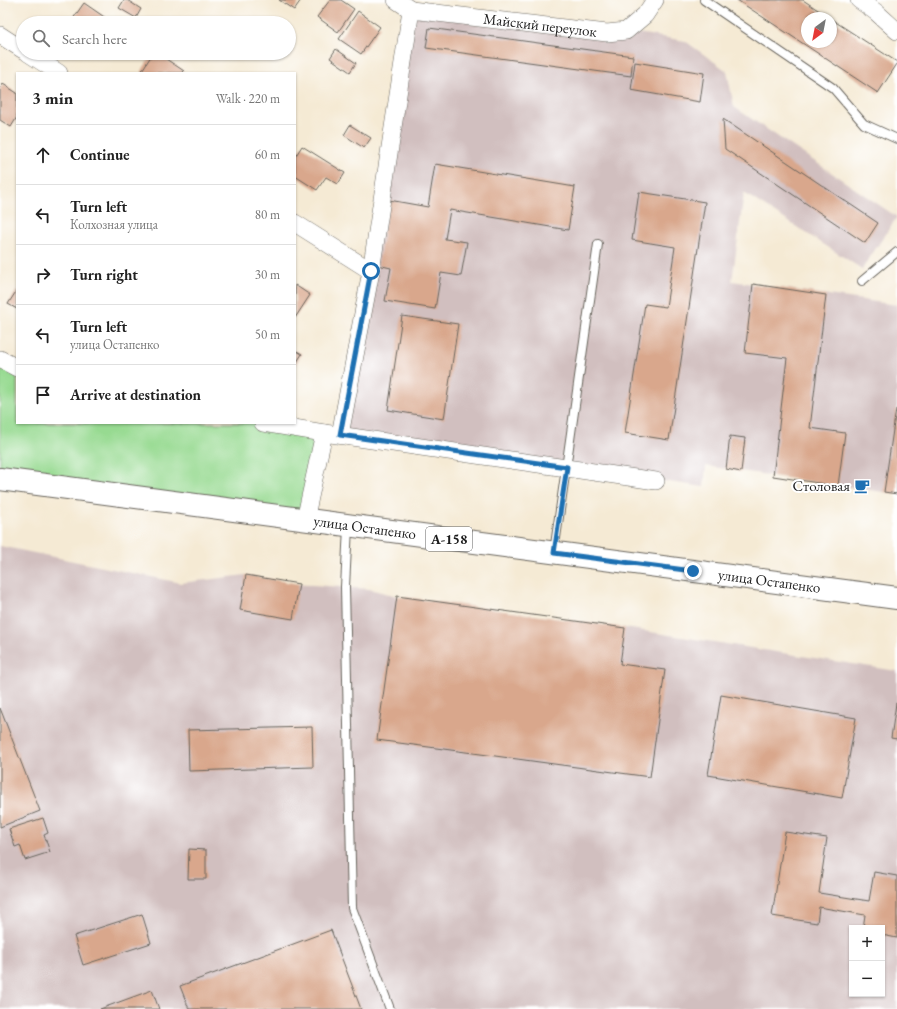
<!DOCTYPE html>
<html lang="en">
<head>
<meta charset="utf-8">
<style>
  body { margin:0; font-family:"EB Garamond",serif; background:#f6f6f6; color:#222 }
  .controls { position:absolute; right:12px; bottom:12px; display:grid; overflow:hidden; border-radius:0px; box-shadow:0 1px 3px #0004 }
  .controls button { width:36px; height:36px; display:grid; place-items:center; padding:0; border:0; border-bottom:1px solid #e0e0e0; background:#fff; color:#222; font:20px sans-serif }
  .compass { position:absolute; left:801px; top:12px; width:36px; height:36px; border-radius:50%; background:#fff; box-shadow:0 1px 3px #0004; rotate:212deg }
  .stop { position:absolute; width:12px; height:12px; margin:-9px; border:3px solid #1f6fb2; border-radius:50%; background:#fff }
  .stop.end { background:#1f6fb2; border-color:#fff; box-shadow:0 1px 4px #0008 }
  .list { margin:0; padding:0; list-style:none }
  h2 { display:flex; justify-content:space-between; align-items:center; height:52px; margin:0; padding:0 16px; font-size:17px }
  h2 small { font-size:13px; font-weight:400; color:#767676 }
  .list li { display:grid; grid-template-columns:26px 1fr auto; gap:12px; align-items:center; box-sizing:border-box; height:60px; padding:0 16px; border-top:1px solid #e0e0e0 }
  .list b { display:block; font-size:15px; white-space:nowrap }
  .list p { margin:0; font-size:13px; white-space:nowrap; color:#767676 }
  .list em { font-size:13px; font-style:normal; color:#767676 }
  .icon { flex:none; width:22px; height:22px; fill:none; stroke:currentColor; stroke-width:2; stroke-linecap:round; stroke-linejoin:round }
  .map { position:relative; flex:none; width:897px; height:1009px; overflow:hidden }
  .search { position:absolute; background:#fff; box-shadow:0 1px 3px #0004; left:16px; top:16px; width:280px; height:44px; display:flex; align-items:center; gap:10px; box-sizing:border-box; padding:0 14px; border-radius:22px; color:#767676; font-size:15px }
  .panel { position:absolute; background:#fff; box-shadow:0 1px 3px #0004; left:16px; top:72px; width:280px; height:352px; border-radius:0px }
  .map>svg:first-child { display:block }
  .industrial { fill:#d1bfbf; fill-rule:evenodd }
  .green { fill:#97da91; stroke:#5a7b56 }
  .building { fill:#d9a78c }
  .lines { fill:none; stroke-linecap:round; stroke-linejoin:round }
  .lane-casing { stroke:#68645c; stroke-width:10 }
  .street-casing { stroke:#68645c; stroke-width:18 }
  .primary-casing { stroke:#68645c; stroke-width:24 }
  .lane { stroke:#fff; stroke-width:8 }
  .street { stroke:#fff; stroke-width:17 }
  .primary { stroke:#fff; stroke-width:22 }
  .route { stroke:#1f6fb2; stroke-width:5 }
  .labels { text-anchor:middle; stroke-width:4; stroke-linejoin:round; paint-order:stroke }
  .shield { fill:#fff; stroke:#606060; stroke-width:1 }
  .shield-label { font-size:14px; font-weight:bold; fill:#1c1c1c }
  .street-label { font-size:15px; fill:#1c1c1c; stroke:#fff }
  .poi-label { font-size:15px; fill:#1c1c1c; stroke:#fff; text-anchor:end }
</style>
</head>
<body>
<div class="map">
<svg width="897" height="1009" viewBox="0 0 897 1009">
  <rect width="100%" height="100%" fill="#fff"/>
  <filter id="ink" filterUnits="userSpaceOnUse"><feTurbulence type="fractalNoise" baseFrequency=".025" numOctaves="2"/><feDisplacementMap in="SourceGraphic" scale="8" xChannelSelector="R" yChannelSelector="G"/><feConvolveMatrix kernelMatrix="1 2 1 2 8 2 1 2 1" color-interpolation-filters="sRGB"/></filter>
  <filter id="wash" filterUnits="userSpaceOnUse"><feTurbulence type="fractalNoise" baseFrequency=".012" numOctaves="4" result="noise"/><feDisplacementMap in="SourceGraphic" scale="16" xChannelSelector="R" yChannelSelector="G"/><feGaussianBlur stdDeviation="0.9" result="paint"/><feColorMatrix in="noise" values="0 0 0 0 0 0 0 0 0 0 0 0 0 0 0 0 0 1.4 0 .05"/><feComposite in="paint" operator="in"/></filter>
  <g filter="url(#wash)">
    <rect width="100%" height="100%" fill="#f5ead4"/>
    <path class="industrial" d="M 411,10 L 626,31 L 685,41 L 727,71 L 734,107 L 897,217 L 862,269 L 744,193 L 732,281 L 897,305 L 897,494 L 706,466 L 704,487 L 340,435 Z
      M 0,546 L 181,583 L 246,575 L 299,584 L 369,589 L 397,596 L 625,628 L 897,671 L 897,1009 L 0,1009 ZM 852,928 L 882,928 L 882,994 L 852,994 Z"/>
    <path class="green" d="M 0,359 L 17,368 L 17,423 L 263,423 L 324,433 L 305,520 L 0,479 Z"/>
    <g id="blocks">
      <path class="building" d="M 124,0 L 127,0 L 141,9 L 136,18 L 119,8 Z
        M 279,0 L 301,0 L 294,10 Z
        M 330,0 L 341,0 L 354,9 L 338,32 L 317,17 Z
        M 737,0 L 803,0 L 830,18 L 807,18 L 807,42 L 831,42 L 831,19 L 897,62 L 897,64 L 878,93 Z
        M 84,3 L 113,23 L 70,23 Z
        M 358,11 L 380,27 L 361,54 L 339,39 Z
        M 429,28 L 633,56 L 631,76 L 426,48 Z
        M 336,49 L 356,63 L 350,72 L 330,58 Z
        M 153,53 L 157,53 L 184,71 L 182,73 L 143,73 L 141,72 Z
        M 635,62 L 704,73 L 700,102 L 631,90 Z
        M 3,84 L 17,93 L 17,117 L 11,127 L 0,120 L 0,89 Z
        M 723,119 L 878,223 L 865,243 L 725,149 Z
        M 350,125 L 371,138 L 364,148 L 344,135 Z
        M 302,146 L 345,173 L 338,184 L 326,177 L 317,190 L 295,176 L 295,157 Z
        M 435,164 L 575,187 L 568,230 L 450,210 L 445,239 L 467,242 L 461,276 L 441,273 L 435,309 L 385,301 L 391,268 L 378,265 L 389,200 L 428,207 Z
        M 639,192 L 705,202 L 669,440 L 625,433 L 645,304 L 666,307 L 675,247 L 632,240 Z
        M 753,284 L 826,295 L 810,428 L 845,433 L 838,486 L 773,476 L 787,358 L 745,353 Z
        M 295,285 L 310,295 L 295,318 Z
        M 17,290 L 17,309 L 8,304 Z
        M 402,316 L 458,324 L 444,419 L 388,410 Z
        M 295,350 L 302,354 L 295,365 Z
        M 896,409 L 897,409 L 897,494 L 884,492 Z
        M 730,436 L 745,438 L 741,472 L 726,469 Z
        M 246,575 L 299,584 L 293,619 L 240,610 Z
        M 397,596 L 625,628 L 620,664 L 665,670 L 650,777 L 377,740 Z
        M 721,695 L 856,718 L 842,798 L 708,775 Z
        M 896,703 L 897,703 L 897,739 L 891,738 Z
        M 0,708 L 40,811 L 0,827 Z
        M 312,727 L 313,767 L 189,771 L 188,730 Z
        M 43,818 L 48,833 L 44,835 L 50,852 L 25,860 L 20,845 L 15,847 L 9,829 Z
        M 785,832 L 827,838 L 819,893 L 869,901 L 874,872 L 897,876 L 897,938 L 882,935 L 882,928 L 863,928 L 865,915 L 819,907 L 817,923 L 772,916 Z
        M 189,849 L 206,850 L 206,879 L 188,879 Z
        M 142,914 L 151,943 L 83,965 L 74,936 Z
        M 331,930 L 361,1009 L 189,1009 L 180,986 Z
        M 152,990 L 159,1009 L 100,1009 Z"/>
    </g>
  </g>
  <g filter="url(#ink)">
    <use href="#blocks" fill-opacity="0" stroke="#68645c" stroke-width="1"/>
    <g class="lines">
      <g class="lane-casing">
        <path id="lane" d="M 704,0 L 833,88 L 864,124 L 897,139
          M 862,281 L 897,252
          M 348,527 L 345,587 L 352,908 L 390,1009
          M 554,552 L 598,244"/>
      </g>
      <g class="street-casing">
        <g id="street">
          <path d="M 859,0 L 876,12 L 897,31"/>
          <path id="s1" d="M 411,10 L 607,33 L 626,31 L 645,15 L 655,0"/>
          <path d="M 0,35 L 23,50"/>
          <path d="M 28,53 L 59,73"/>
          <path d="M 295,223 L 371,271"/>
          <path d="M 0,359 L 17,368"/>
          <path d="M 263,423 L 324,433 L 656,481"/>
          <path d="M 340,435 L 371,271 L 411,10 L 396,0"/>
          <path d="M 305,520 L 324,433"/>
        </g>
      </g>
      <g class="primary-casing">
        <g id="primary">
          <path id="s2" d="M 0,479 L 897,598"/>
        </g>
      </g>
      <use href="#lane" class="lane"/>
      <use href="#street" class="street"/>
      <use href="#primary" class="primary"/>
    </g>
  </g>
  <g class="lines" filter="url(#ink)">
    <path class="route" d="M 371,271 L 340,435 L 567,467 L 554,553 L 693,571"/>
  </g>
  <defs>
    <g id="cafe-bare" transform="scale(1.2)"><path d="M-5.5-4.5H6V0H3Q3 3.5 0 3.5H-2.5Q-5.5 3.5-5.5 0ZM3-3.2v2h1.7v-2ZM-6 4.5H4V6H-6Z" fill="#1f6fb2" stroke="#fff" stroke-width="2.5" paint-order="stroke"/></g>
  </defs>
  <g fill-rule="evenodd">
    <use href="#cafe-bare" x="862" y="486"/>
  </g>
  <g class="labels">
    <rect class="shield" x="426" y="527" width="46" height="24" rx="3"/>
    <g class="shield-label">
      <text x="449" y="544">А-158</text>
    </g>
    <g class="street-label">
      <text dy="5" stroke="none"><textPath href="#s1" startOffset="130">Майский переулок</textPath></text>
      <text dy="5" stroke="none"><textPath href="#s2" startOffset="368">улица Остапенко</textPath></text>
      <text dy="5" stroke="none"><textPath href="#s2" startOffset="776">улица Остапенко</textPath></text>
    </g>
    <g class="poi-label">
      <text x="850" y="491">Столовая</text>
    </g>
  </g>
</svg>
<div class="controls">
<button>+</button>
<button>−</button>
</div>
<svg class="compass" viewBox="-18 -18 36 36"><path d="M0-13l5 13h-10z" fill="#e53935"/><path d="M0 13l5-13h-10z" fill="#767676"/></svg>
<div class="stop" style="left:371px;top:271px"></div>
<div class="stop end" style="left:693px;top:571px"></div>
<div class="search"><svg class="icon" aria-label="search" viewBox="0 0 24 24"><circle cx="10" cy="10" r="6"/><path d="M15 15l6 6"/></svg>Search here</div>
<section class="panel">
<h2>3 min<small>Walk · 220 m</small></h2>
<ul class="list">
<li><svg class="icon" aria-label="ahead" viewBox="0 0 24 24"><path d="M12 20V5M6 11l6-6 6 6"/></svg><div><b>Continue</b></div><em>60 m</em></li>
<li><svg class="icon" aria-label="left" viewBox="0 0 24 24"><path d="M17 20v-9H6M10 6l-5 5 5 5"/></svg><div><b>Turn left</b><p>Колхозная улица</p></div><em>80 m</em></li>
<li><svg class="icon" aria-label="right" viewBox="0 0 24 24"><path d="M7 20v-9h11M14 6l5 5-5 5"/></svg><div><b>Turn right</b></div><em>30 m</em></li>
<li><svg class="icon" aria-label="left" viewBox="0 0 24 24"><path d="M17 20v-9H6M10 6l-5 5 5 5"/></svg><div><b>Turn left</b><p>улица Остапенко</p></div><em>50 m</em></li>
<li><svg class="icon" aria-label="arrive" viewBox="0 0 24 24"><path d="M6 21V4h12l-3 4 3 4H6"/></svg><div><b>Arrive at destination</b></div></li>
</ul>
</section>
</div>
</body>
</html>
